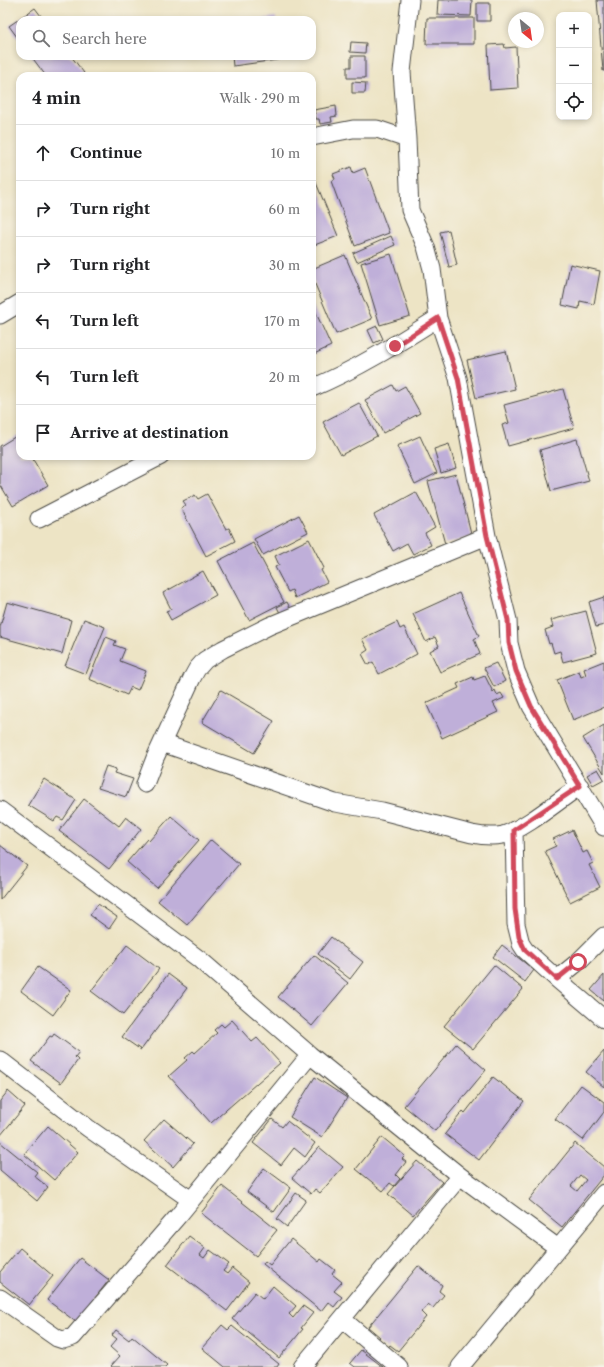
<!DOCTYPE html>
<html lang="en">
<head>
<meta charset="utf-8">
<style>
  body { margin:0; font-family:"Libre Caslon Text",serif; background:#f6f6f6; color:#202124 }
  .controls { position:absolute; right:12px; top:12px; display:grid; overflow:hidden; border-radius:8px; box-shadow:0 2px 6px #0003 }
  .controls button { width:36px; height:36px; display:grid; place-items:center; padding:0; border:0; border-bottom:1px solid #e0e0e0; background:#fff; color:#202124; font:20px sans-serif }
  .compass { position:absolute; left:508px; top:12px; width:36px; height:36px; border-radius:50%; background:#fff; box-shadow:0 2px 6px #0003; rotate:151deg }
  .stop { position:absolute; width:12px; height:12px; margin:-9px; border:3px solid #d1495b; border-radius:50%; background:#fff }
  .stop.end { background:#d1495b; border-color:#fff; box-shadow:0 1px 4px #0008 }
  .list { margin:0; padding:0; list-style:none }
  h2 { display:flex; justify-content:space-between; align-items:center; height:52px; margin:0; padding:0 16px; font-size:17px }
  h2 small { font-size:13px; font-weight:400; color:#757577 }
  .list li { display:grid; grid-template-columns:26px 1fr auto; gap:12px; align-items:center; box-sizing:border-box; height:56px; padding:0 16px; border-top:1px solid #e0e0e0 }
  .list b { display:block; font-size:15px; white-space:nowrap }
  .list em { font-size:13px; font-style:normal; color:#757577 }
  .icon { flex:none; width:22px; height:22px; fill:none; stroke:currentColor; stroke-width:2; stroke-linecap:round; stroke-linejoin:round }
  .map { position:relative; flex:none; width:604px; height:1367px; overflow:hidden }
  .search { position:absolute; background:#fff; box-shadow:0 2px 6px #0003; left:16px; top:16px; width:300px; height:44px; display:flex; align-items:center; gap:10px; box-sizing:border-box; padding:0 14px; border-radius:12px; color:#757577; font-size:15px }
  .panel { position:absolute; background:#fff; box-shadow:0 2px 6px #0003; left:16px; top:72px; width:300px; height:388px; border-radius:12px }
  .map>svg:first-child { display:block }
  .building { fill:#bfafd9; fill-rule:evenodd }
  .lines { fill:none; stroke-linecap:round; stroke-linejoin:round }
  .minor-casing { stroke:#484742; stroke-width:19 }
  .minor { stroke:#fff; stroke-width:17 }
  .route { stroke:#d1495b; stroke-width:5 }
</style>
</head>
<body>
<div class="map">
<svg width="604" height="1367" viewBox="0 0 604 1367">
  <rect width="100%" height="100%" fill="#f7f3e8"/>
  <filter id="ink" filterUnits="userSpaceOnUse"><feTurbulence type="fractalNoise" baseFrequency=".025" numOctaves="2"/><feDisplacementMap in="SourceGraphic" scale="8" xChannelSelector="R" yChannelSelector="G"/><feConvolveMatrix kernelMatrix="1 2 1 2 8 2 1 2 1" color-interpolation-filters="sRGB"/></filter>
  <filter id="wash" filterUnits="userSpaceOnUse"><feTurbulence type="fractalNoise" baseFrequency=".012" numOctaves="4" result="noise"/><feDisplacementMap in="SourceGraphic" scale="16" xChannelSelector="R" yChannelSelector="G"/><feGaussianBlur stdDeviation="0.9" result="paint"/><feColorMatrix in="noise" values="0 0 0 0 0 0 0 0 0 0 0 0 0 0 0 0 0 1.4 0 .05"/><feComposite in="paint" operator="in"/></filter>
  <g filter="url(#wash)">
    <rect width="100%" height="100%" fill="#ede4c5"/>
    <g id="blocks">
      <path class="building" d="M 438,0 L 472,0 L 471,16 L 437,15 Z
        M 597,0 L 604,0 L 604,71 L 603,71 Z
        M 477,3 L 490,3 L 490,21 L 477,21 Z
        M 35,8 L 44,20 L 20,20 L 20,41 L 9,26 Z
        M 276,17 L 276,20 L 260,20 L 260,19 Z
        M 427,18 L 474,18 L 474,44 L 426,44 Z
        M 351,42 L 366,43 L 365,53 L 350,52 Z
        M 504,44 L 505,48 L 516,47 L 518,88 L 490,90 L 488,45 Z
        M 31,56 L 71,56 L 84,73 L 80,76 L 46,76 Z
        M 232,56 L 283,56 L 284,59 L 233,66 Z
        M 351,56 L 365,56 L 365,78 L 347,78 L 347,67 L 351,67 Z
        M 352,82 L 366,83 L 365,93 L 352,93 Z
        M 336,106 L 337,116 L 331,117 L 332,122 L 320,124 L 319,119 L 316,119 L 314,110 Z
        M 351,167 L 353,173 L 365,168 L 389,233 L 355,246 L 331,181 L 335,179 L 333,174 Z
        M 312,173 L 338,236 L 312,246 Z
        M 449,230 L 457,265 L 449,267 L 440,232 Z
        M 391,236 L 395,245 L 357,262 L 353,253 Z
        M 391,254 L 410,316 L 380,325 L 361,263 Z
        M 345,255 L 372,319 L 336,334 L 312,277 L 312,269 Z
        M 570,264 L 600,271 L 594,304 L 580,301 L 579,309 L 562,305 Z
        M 312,304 L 331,346 L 312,355 Z
        M 377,326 L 383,339 L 374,343 L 368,330 Z
        M 506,351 L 515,389 L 476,398 L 467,360 Z
        M 393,385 L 396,391 L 405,386 L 420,413 L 383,433 L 365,400 Z
        M 563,389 L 574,428 L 508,446 L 502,425 L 509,423 L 504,405 Z
        M 359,403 L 377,436 L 341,455 L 323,422 Z
        M 18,435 L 20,438 L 20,456 L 31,456 L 48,485 L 13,506 L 0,484 L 0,446 Z
        M 420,436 L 437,473 L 415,484 L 397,446 Z
        M 577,439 L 589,481 L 551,491 L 540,450 Z
        M 449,444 L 456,468 L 441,473 L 434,449 Z
        M 456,474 L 472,537 L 445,544 L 428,481 Z
        M 416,492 L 435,527 L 425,533 L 431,545 L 413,554 L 407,543 L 393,551 L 374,515 Z
        M 207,494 L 226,529 L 229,528 L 235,541 L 206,556 L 181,508 L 186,505 L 183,501 L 195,495 L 198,499 Z
        M 299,515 L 308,532 L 263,555 L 254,539 Z
        M 309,539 L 324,568 L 321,570 L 327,582 L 295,598 L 292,590 L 288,592 L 275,567 L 279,565 L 275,556 Z
        M 253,543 L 284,602 L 249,620 L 218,561 Z
        M 203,571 L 216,595 L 171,620 L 166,611 L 171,609 L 163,593 Z
        M 459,593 L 479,636 L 474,639 L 480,654 L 440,672 L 430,651 L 439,646 L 435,637 L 426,642 L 413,614 Z
        M 604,597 L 604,625 L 596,627 L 589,602 Z
        M 7,602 L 71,620 L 62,654 L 0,637 L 0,627 Z
        M 287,602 L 293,614 L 283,619 L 277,607 Z
        M 586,611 L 597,653 L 563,662 L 560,651 L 554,653 L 551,643 L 549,644 L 545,630 L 553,627 L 551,620 Z
        M 84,619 L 105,627 L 86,674 L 65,666 Z
        M 397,622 L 400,629 L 404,627 L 417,654 L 379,674 L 373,662 L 368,665 L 362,654 L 368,650 L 362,639 Z
        M 106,637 L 116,641 L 114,645 L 125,649 L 120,661 L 146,671 L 138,690 L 131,687 L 127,695 L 89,679 Z
        M 604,661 L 604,707 L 573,720 L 557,680 L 579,671 L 581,677 L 586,675 L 584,669 Z
        M 496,663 L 505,681 L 494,687 L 484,668 Z
        M 485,676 L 493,692 L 495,690 L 497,695 L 501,693 L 504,698 L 493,703 L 498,712 L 442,738 L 426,703 L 459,688 L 457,684 L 473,677 L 474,680 Z
        M 221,690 L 274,721 L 254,753 L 202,722 Z
        M 604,725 L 604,773 L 583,738 Z
        M 106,766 L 116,769 L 114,773 L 133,779 L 126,797 L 98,788 Z
        M 598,769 L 604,779 L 593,785 L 587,775 Z
        M 44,779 L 76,800 L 63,820 L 57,817 L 54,821 L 28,805 Z
        M 84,799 L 119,826 L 126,817 L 141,829 L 109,869 L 59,831 Z
        M 171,816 L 199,840 L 157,888 L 127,862 L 147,839 L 149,841 Z
        M 572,830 L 583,853 L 587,851 L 593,863 L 589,865 L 600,887 L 570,902 L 545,851 L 556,846 L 553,839 Z
        M 211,840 L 239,864 L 187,925 L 158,901 Z
        M 0,845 L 27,866 L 0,900 Z
        M 98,904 L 117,917 L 109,929 L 90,915 Z
        M 331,937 L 363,962 L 350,979 L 318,954 Z
        M 127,945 L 159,969 L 123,1015 L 91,991 Z
        M 502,945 L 534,970 L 525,982 L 493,957 Z
        M 314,955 L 348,983 L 312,1026 L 278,997 Z
        M 494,965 L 523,989 L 473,1049 L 444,1026 Z
        M 38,967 L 71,990 L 53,1015 L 21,991 Z
        M 168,974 L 187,988 L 141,1050 L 122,1037 Z
        M 604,975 L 604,1001 L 591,990 Z
        M 232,1020 L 252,1042 L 257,1038 L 280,1063 L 211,1123 L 169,1076 L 187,1060 L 185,1058 L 193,1051 L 195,1053 L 217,1033 L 214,1030 L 221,1024 L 224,1027 Z
        M 54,1034 L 79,1052 L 75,1057 L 78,1060 L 61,1083 L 31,1061 L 50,1036 L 52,1037 Z
        M 456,1044 L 486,1070 L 435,1131 L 404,1106 Z
        M 604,1051 L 604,1087 L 586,1072 Z
        M 315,1077 L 347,1098 L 322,1137 L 290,1117 Z
        M 493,1077 L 524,1101 L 479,1160 L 445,1134 L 463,1111 L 465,1113 Z
        M 581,1085 L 604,1102 L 604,1112 L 583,1140 L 555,1119 Z
        M 8,1091 L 25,1106 L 0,1136 L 0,1101 Z
        M 164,1119 L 193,1144 L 173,1167 L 144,1141 Z
        M 272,1119 L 282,1127 L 287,1121 L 315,1143 L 305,1157 L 294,1148 L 281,1165 L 253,1143 Z
        M 48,1126 L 78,1152 L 54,1180 L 24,1154 Z
        M 382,1137 L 405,1156 L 402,1159 L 406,1162 L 396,1175 L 400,1179 L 394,1186 L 390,1183 L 383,1191 L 356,1169 Z
        M 0,1142 L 37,1172 L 34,1176 L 48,1187 L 37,1201 L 0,1170 Z
        M 575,1143 L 604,1167 L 604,1175 L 562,1227 L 529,1200 ZM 580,1175 L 586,1180 L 577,1191 L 571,1186 Z
        M 319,1147 L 343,1167 L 320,1193 L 315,1189 L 311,1194 L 292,1178 Z
        M 417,1161 L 442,1182 L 413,1215 L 388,1194 Z
        M 264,1168 L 291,1188 L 274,1212 L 247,1192 Z
        M 222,1186 L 277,1230 L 256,1256 L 201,1213 Z
        M 296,1193 L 306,1200 L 287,1227 L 277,1219 Z
        M 189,1236 L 205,1248 L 200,1255 L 204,1258 L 210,1250 L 229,1264 L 223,1271 L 227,1274 L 232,1268 L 249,1282 L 227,1311 L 167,1265 Z
        M 291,1239 L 319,1262 L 321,1259 L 335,1270 L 332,1274 L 342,1282 L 334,1291 L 342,1297 L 334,1307 L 328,1302 L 321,1311 L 263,1264 L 265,1261 L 270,1265 Z
        M 20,1248 L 53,1276 L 29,1305 L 0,1282 L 0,1272 Z
        M 80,1258 L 109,1280 L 76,1322 L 47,1300 Z
        M 418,1266 L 442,1285 L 439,1291 L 444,1295 L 433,1308 L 428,1304 L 421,1312 L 426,1317 L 398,1351 L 390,1345 L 387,1349 L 376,1341 L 380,1337 L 368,1327 Z
        M 273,1286 L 296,1306 L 289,1314 L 293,1318 L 303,1306 L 313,1313 L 301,1328 L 303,1329 L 279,1358 L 232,1319 L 255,1292 L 263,1299 Z
        M 222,1325 L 228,1330 L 232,1326 L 279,1364 L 277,1367 L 225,1367 L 202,1348 Z
        M 116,1330 L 129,1340 L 132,1336 L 167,1365 L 165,1367 L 112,1367 L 111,1366 L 120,1356 L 110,1347 L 117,1339 L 112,1335 Z
        M 361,1350 L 383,1367 L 355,1367 L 350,1363 Z"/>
    </g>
  </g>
  <g filter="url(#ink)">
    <use href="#blocks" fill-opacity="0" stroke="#484742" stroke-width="1"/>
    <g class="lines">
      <g class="minor-casing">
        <path id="minor" d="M 410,0 L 402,72 L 407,139 L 410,210 L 426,247 L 432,269 L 438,318 L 458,378 L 487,536 L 508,620 L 509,643 L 516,671 L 531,706 L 604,827
          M 312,137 L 353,129 L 377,129 L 407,139
          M 0,315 L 20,303
          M 312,388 C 357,369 397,344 438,318
          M 39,519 L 161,456
          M 162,743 L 335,803 L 382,811 L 472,834 C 482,836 492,837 503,835 C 525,829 559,800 580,786
          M 145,784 L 155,758 L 192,678 L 197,669 L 205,660 L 223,649 L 269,626 L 487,536
          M 0,810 L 199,959 L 310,1055 L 460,1176 L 558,1248
          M 514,830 L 516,924 L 521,944 L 525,950 L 557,979 L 604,1019
          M 557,979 L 578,962 L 604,936
          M 0,1060 L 88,1128 L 191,1200
          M 0,1298 L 57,1338 L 63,1340 L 73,1337 L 179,1215 L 310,1055
          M 342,1319 L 399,1367
          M 302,1367 L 460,1176
          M 460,1367 L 604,1193"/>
      </g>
      <use href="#minor" class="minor"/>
    </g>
  </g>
  <g class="lines" filter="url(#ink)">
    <path class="route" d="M 395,346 L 438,318 L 458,378 L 487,536 L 508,620 L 509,643 L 516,671 L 531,706 L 580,786 L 514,830 L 515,909 L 519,937 L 525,950 L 557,979 L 578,962"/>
  </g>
</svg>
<div class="controls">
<button>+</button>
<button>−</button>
<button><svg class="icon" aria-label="locate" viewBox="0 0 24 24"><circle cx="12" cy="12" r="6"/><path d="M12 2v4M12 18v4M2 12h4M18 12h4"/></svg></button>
</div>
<svg class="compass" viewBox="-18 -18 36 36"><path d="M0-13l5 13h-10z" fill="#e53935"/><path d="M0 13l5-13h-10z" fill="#757577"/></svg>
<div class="stop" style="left:578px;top:962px"></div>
<div class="stop end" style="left:395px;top:346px"></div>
<div class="search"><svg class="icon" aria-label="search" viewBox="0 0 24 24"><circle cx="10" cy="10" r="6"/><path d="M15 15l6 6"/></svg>Search here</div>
<section class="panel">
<h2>4 min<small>Walk · 290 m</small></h2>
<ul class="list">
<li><svg class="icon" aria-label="ahead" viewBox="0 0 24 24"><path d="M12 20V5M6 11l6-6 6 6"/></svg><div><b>Continue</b></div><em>10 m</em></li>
<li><svg class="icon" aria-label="right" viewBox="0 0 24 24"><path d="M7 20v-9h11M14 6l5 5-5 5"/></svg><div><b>Turn right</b></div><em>60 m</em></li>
<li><svg class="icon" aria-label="right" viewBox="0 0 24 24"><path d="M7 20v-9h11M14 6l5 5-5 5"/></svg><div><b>Turn right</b></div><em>30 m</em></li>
<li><svg class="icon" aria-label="left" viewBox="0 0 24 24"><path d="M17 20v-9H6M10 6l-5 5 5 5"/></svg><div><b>Turn left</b></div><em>170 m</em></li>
<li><svg class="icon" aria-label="left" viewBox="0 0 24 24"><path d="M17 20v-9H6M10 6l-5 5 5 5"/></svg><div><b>Turn left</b></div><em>20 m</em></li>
<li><svg class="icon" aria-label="arrive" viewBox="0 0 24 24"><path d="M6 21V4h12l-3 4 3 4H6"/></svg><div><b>Arrive at destination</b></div></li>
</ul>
</section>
</div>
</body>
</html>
